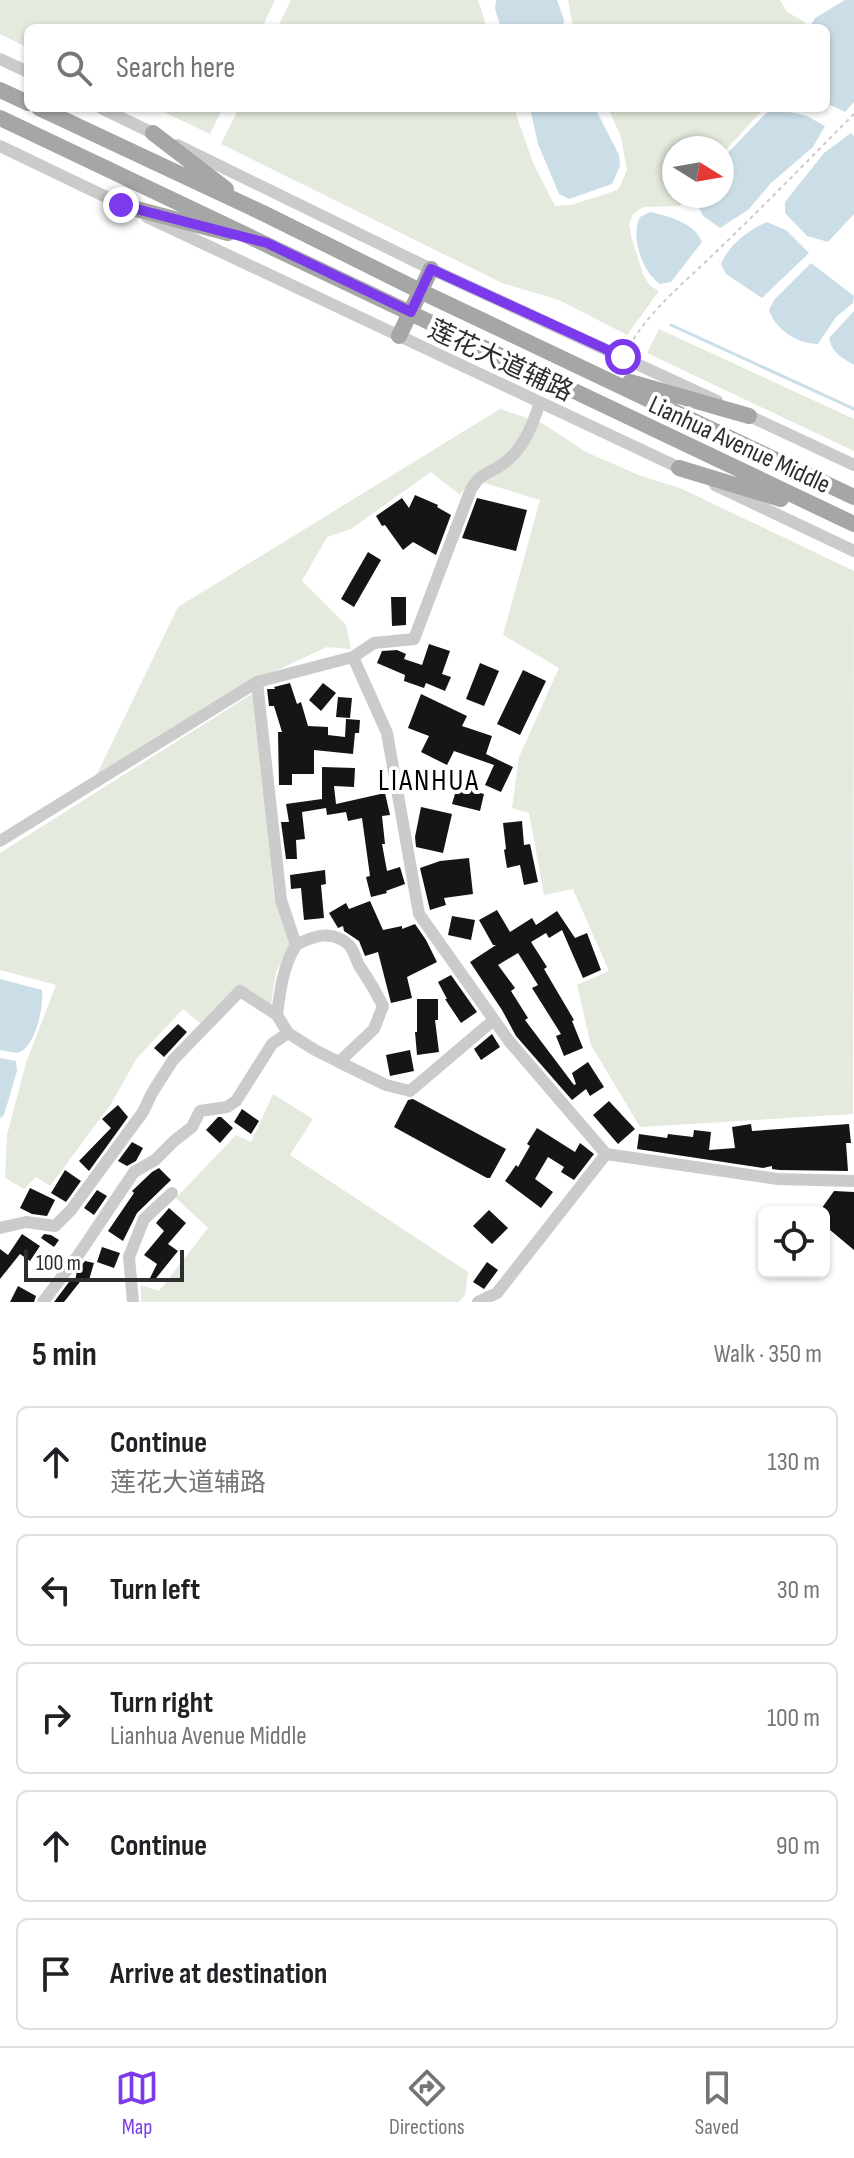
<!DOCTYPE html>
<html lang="en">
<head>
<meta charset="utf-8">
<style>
  body { margin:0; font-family:"Sofia Sans Condensed","Noto Sans SC",sans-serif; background:#f2f2f2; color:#202124 }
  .controls { position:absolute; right:24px; bottom:24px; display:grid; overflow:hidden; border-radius:12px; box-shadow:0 2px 6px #0004 }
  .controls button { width:72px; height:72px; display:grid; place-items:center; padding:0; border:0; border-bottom:2px solid #e0e0e0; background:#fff; color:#202124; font:40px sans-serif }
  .compass { position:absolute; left:662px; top:136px; width:72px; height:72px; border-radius:50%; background:#fff; box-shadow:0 2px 6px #0004; rotate:101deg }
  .scale { position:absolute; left:24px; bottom:20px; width:160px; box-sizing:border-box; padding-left:8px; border:4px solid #2e2e2e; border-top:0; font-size:22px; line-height:28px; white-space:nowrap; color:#2e2e2e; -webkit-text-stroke:6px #fff; paint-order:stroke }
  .stop { position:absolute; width:24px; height:24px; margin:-18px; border:6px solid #7c3aed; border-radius:50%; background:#fff }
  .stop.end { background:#7c3aed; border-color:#fff; box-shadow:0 2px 8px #0008 }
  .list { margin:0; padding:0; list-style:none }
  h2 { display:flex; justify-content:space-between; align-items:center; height:104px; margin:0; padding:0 32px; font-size:34px }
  h2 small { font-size:26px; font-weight:400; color:#757577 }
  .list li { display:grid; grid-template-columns:52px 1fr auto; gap:24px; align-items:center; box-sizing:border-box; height:112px; margin:0 16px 16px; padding:0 16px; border:2px solid #e0e0e0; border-radius:12px }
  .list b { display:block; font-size:30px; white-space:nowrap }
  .list p { margin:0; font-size:26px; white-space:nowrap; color:#757577 }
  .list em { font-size:26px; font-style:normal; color:#757577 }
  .icon { flex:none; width:44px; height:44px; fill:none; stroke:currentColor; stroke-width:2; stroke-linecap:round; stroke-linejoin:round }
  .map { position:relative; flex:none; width:854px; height:1302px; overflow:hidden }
  .search { position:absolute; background:#fff; box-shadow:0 2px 6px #0004; left:24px; right:24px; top:24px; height:88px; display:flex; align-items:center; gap:20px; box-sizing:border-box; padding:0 28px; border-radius:12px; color:#757577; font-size:30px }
  .sheet { height:744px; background:#fff }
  nav { display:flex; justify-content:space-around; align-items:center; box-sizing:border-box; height:112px; border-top:2px solid #e0e0e0; background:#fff; font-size:22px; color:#757577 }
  nav a { display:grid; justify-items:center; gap:4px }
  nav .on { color:#7c3aed }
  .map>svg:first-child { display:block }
  .green { fill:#e4eadd }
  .water { fill:#cbdee8 }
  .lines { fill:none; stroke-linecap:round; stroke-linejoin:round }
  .stream { stroke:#cbdee8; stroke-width:3 }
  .building { fill:#151515 }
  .path { stroke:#cbcbcb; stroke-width:2; stroke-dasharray:4 4; stroke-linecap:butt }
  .minor { stroke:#cbcbcb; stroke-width:12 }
  .major { stroke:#a6a6a6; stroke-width:16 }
  .route { stroke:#7c3aed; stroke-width:10 }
  .labels { text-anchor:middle; stroke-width:8; stroke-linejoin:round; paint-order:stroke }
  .street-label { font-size:26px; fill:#2e2e2e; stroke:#fff }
  .quarter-label { font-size:30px; letter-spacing:2px; fill:#000; stroke:#fff }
</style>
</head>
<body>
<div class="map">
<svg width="854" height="1302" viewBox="0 0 854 1302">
  <rect width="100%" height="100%" fill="#fff"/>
  <path class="green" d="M 0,0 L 275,0 L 262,28 L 28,28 L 28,48 L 0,34 Z
    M 291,0 L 478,0 L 487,28 L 277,28 Z
    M 568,0 L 780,0 L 787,12 L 805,22 L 802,28 L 573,28 Z
    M 155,108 L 223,108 L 210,134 Z
    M 239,108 L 514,108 L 533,163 L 555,206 L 571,205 L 618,190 L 627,170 L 621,137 L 608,108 L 769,108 L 762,111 L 722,154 L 722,148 L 674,148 L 674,196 L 686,196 L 680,206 L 643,207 L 633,214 L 629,224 L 632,240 L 643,274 L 650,286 L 659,291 L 627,335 L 559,300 L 502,283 L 221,144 Z
    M 659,329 L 854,419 L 854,451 L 647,353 Z
    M 500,409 L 542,423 L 586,452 L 641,476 L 680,488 L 854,571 L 853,1114 L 640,1127 L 591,1045 L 577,985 L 609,971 L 573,889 L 544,895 L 529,813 L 512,808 L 519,757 L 559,668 L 503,635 L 540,500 L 471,479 L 460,495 L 431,472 L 351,529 L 327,537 L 302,581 L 346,625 L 351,649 L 327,647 L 258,679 L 96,776 L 178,607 Z
    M 255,692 L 274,897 L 290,945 L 276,972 L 271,1004 L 239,985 L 200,1023 L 183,1009 L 137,1058 L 111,1104 L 50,1186 L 36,1177 L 24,1189 L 5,1178 L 7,1135 L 26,1063 L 56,985 L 0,970 L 0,853 Z
    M 273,1094 L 313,1119 L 290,1155 L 468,1272 L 465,1295 L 459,1302 L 141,1302 L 141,1285 L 159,1291 L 208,1228 L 176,1198 L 236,1135 L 251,1142 Z"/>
  <path class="water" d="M 496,0 L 557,0 L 564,20 L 563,28 L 501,28 L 495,9 Z
    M 845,0 L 854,0 L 854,102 L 845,112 L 826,103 L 826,28 L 809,28 L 815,18 Z
    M 530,108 L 595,108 L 619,155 L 620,166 L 612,184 L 569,199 L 559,194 L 538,144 Z
    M 776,109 L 807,116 L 825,126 L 813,147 L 771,183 L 748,210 L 720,228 L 703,216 L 693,196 L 722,196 L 722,159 L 766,113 Z
    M 851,133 L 854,136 L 854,214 L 828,242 L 807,236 L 785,213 L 785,202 L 824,153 Z
    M 650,212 C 669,216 695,223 702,242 L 671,282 L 660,284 C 642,272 630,236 640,217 Z
    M 767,222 L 786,230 L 809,253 L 762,298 L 726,274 L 721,264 C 727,247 750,228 767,222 Z
    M 811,263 L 854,296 L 853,303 L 836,317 L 818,344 C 797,344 775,329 769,310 L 774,300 Z
    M 854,311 L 854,365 C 841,357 832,353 829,338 Z
    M 0,979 L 42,990 C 44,1005 36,1045 20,1052 C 14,1054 7,1051 0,1050 Z
    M 0,1058 L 16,1061 L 17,1071 L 4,1115 L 0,1118 Z"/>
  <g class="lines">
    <path class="stream" d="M 671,325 L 854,409"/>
  </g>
  <path class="building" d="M 415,495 L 438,505 L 437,507 L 451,515 L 436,555 L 413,542 L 403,550 L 385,525 L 382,526 L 376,516 L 402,498 L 409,508 Z
    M 477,498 L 527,510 L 516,551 L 462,538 Z
    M 368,552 L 381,560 L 354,607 L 341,599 Z
    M 391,597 L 406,597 L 406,625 L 392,626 Z
    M 429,644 L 450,651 L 442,674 L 451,677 L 445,691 L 426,683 L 424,688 L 404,681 L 405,675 L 377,663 L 382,651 L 397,650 L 406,654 L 404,659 L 422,665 Z
    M 480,663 L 499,671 L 484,706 L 466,699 Z
    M 523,670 L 546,681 L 520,735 L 497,724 Z
    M 290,683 L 297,704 L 301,702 L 308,726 L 328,727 L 328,735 L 345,737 L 346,719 L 360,720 L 359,733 L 355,733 L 353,754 L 314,750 L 314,774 L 292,774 L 292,785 L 279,785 L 278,732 L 282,732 L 274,706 L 269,706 L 267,689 L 275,689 L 274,687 Z
    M 323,683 L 336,693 L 321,711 L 309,700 Z
    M 421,694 L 467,716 L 462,726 L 492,736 L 486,754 L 513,767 L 501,792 L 485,785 L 494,765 L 454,751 L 447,765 L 421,752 L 429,736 L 408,728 Z
    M 338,697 L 352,698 L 350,718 L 336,717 Z
    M 322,767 L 355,768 L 354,787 L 334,786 L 336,804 L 385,793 L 390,815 L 382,816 L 385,844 L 382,844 L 387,871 L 400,867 L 405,884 L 386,891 L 387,893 L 371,897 L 366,877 L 370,876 L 362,818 L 348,821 L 346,812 L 327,815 L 326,808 L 302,812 L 305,839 L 296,840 L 297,859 L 286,859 L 281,822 L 289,822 L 286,804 L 322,799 Z
    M 457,787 L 484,794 L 480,811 L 452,804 Z
    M 421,807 L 452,814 L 443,853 L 416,847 L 415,837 Z
    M 522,821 L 524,845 L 530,844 L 538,882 L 524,885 L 520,865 L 507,868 L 504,850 L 506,849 L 503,823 Z
    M 469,858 L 473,894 L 444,898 L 446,905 L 430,910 L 420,868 L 440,861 Z
    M 325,870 L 326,884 L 321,885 L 324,918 L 304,920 L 301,888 L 291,889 L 290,875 Z
    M 370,901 L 383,930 L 402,926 L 402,929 L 415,924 L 426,940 L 437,962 L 407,977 L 412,998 L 391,1003 L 378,952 L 365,956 L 359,941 L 344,931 L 343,926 L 338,928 L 329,913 L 346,903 L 349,909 Z
    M 497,910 L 510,932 L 532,918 L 536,925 L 557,911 L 575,938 L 587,933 L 601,970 L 583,978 L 562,930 L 549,938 L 546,933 L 531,942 L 547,967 L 544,969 L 574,1020 L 572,1021 L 583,1048 L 564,1056 L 556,1036 L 561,1034 L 532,988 L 538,985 L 518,953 L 498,965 L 515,988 L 511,991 L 528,1018 L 525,1020 L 574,1085 L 576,1084 L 572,1073 L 588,1062 L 604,1087 L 590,1096 L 586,1089 L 572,1100 L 516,1036 L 502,1010 L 470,962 L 496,945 L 493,945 L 479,920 Z
    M 452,916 L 475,920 L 471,940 L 448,935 Z
    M 451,975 L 477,1012 L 461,1023 L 445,999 L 447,999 L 438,982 Z
    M 417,999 L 438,999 L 438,1020 L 435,1020 L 439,1052 L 417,1055 L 415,1032 L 417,1032 Z
    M 178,1024 L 187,1032 L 164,1057 L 154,1048 Z
    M 492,1034 L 500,1047 L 481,1060 L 474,1049 Z
    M 410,1050 L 414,1071 L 390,1076 L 386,1055 Z
    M 413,1099 L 506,1149 L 490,1178 L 487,1178 L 394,1127 L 408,1100 Z
    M 609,1101 L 635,1129 L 618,1144 L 593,1115 Z
    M 118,1105 L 128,1117 L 89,1171 L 79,1161 L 111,1128 L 102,1119 Z
    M 242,1109 L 259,1121 L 251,1134 L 234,1122 Z
    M 218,1117 L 221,1117 L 233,1128 L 220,1143 L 206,1130 Z
    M 751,1124 L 752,1131 L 849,1124 L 851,1143 L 846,1143 L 848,1171 L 779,1170 L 772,1169 L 772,1166 L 763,1168 L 637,1149 L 639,1134 L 667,1138 L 668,1134 L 693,1137 L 694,1130 L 711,1132 L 709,1150 L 735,1148 L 732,1127 Z
    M 537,1128 L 575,1152 L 580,1143 L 594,1154 L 574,1180 L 561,1172 L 564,1167 L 548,1157 L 535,1179 L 553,1192 L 541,1208 L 505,1181 L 516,1165 L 518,1167 L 530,1146 L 527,1144 Z
    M 132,1142 L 143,1148 L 136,1161 L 127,1166 L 118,1161 Z
    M 159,1168 L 171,1180 L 137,1213 L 123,1241 L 108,1231 L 134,1193 L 132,1191 L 152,1172 Z
    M 65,1170 L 81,1181 L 66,1202 L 51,1193 Z
    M 30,1188 L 55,1200 L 47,1216 L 32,1214 L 20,1208 Z
    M 97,1190 L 107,1196 L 94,1215 L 84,1208 Z
    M 834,1191 L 854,1192 L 854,1250 L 824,1225 L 824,1212 L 819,1212 Z
    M 169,1208 L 186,1223 L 168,1244 L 178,1251 L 153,1282 L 149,1280 L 157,1264 L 144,1255 L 164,1231 L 156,1223 Z
    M 489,1210 L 508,1228 L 492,1244 L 473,1226 Z
    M 22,1234 L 40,1246 L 30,1261 L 20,1254 L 0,1279 L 0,1249 L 8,1255 Z
    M 44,1234 L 51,1235 L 59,1240 L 54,1247 L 41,1238 Z
    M 102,1247 L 120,1253 L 114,1268 L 97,1262 Z
    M 85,1261 L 94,1263 L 89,1280 L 83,1278 L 64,1302 L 54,1302 L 72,1278 L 75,1281 L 77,1271 Z
    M 487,1262 L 498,1270 L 484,1289 L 473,1282 Z
    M 18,1286 L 36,1296 L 34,1302 L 10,1302 Z"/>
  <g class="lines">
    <path class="path" d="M 629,346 C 653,306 690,278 722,246 C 767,203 810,158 854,114"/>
    <path class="minor" d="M 0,59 L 28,72
      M 101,108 L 161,137
      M 177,145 L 431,269 L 717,401
      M 0,146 L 127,207
      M 147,217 L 684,470
      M 741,412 L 854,465
      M 715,485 L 854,551
      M 353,657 L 374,643 L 414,639 L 471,489 C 482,473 485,475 500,466 C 523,451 532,427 540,402
      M 0,841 L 257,682 L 353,657 L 387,733 L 419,914 L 509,1041 L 606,1154 L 778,1179 L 854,1181
      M 277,1015 L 288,1033 L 315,1050 L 339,1062 L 374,1029 L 383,1006 C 376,992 369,980 360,967 C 356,961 354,950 349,945 C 332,929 313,936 296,945
      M 339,1062 L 386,1085 L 410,1091 L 489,1024
      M 0,1228 L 26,1222 L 55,1226 L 71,1210 L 143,1112 L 152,1093 L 173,1060 L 240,991 L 277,1015 C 280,991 283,966 296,945 L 281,900 L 257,682
      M 43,1302 L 79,1254 L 134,1172 L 155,1160 L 174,1141 L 192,1127 L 200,1111 L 227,1107 L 236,1101 L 272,1044 L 288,1033
      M 133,1302 L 129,1257 L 144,1219 L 172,1193
      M 478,1302 L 497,1293 L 606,1154"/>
    <path class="major" d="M 0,90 L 28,103
      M 39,108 L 265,214 L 420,291 L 854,497
      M 0,118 L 854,524
      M 153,133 L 226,189
      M 121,205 L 228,233
      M 399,336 L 431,269
      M 630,382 L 749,416
      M 679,468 L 781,499"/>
  </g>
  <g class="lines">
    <path class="route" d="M 121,205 L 267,243 L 411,312 L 431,269 L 623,357"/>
  </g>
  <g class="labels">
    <g class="street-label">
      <text transform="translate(501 360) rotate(25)" y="9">莲花大道辅路</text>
      <text transform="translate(740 444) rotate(25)" y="9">Lianhua Avenue Middle</text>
    </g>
    <g class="quarter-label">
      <text x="429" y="790">LIANHUA</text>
    </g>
  </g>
</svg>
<div class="controls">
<button><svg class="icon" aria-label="locate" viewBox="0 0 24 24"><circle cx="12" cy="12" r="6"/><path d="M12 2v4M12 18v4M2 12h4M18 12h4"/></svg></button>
</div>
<svg class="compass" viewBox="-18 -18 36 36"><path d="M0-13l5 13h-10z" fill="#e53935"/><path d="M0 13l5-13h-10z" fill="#757577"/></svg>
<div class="scale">100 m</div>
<div class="stop" style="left:623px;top:357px"></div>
<div class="stop end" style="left:121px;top:205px"></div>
<div class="search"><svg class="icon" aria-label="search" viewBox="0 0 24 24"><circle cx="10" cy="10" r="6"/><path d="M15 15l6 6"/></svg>Search here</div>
</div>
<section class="sheet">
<h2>5 min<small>Walk · 350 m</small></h2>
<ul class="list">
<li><svg class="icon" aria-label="ahead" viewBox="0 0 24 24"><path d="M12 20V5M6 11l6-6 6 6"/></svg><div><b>Continue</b><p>莲花大道辅路</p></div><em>130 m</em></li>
<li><svg class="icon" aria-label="left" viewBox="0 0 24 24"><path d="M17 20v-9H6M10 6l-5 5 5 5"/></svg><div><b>Turn left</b></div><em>30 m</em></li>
<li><svg class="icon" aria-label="right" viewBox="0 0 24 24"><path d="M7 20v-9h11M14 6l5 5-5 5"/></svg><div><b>Turn right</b><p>Lianhua Avenue Middle</p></div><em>100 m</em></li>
<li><svg class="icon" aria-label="ahead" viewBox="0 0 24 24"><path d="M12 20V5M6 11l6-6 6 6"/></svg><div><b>Continue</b></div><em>90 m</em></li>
<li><svg class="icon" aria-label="arrive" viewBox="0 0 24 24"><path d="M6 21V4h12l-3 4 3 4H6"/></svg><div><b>Arrive at destination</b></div></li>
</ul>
</section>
<nav>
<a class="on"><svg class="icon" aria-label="map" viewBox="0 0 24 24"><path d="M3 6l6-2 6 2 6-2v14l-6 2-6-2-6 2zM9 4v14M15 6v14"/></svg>Map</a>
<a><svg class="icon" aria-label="directions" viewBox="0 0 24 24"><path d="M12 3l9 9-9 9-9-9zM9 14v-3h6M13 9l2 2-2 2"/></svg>Directions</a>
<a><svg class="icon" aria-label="saved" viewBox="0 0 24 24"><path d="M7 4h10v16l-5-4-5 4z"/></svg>Saved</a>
</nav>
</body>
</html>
